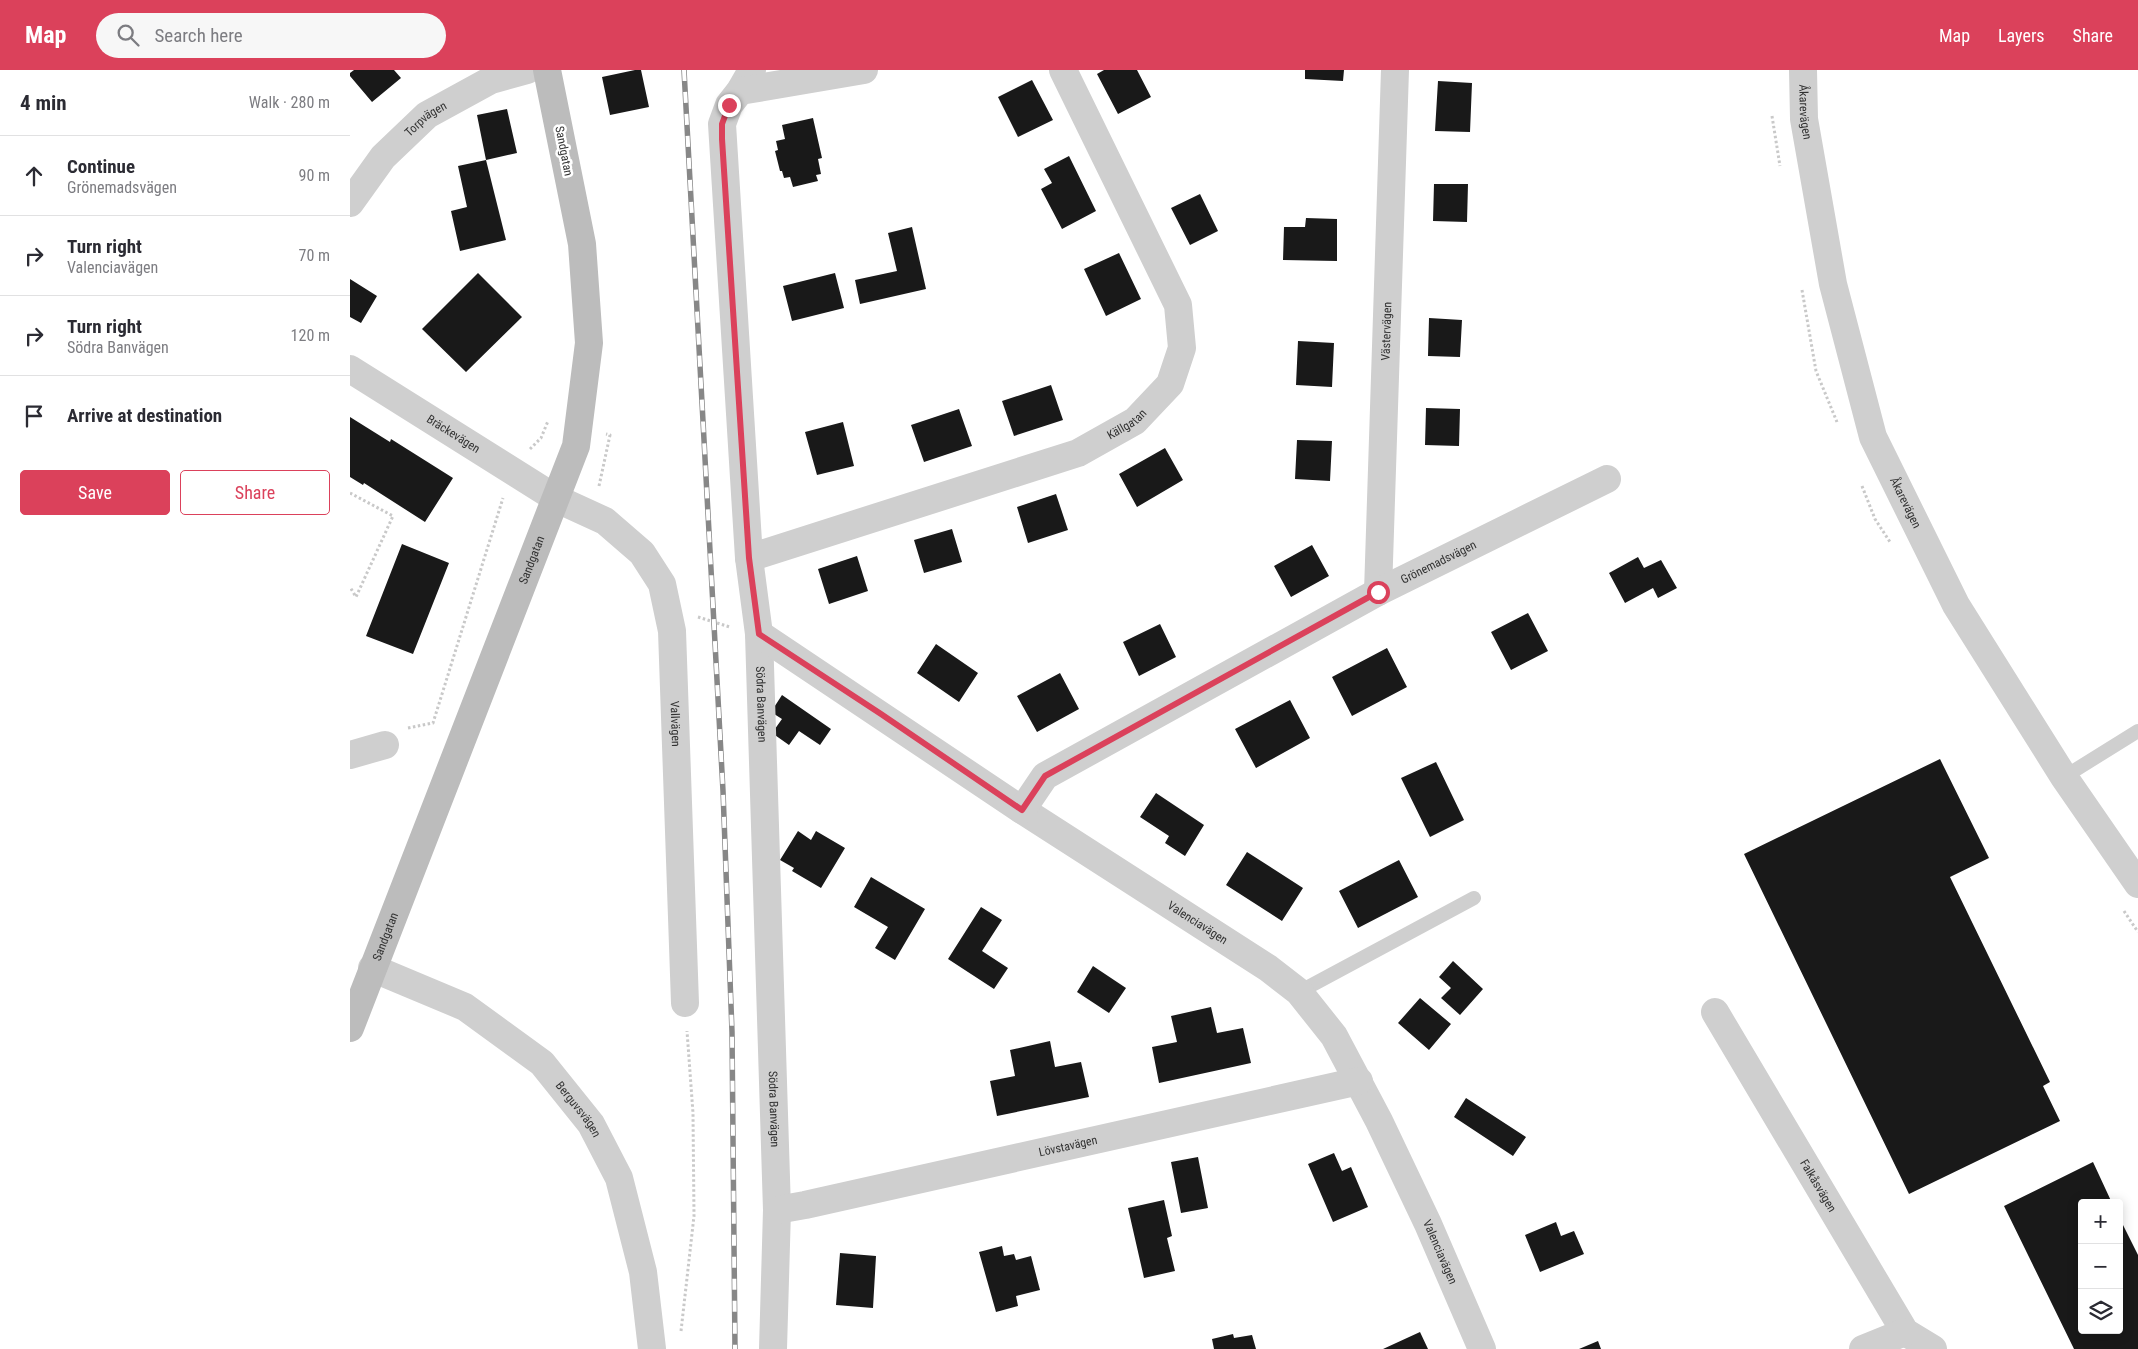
<!DOCTYPE html>
<html lang="en">
<head>
<meta charset="utf-8">
<style>
  body { margin:0; font-family:"Roboto Condensed",sans-serif; background:#f7f7f7; color:#2b2b33 }
  .controls { position:absolute; right:15px; bottom:15px; display:grid; overflow:hidden; border-radius:5px; box-shadow:0 2px 12px #0003 }
  .controls button { width:45px; height:45px; display:grid; place-items:center; padding:0; border:0; border-bottom:1px solid #e1e1e2; background:#fff; color:#2b2b33; font:25px sans-serif }
  .stop { position:absolute; width:15px; height:15px; margin:-11px; border:4px solid #db415b; border-radius:50%; background:#fff }
  .stop.end { background:#db415b; border-color:#fff; box-shadow:0 1px 5px #0008 }
  .list { margin:0; padding:0; list-style:none }
  h2 { display:flex; justify-content:space-between; align-items:center; height:65px; margin:0; padding:0 20px; font-size:21px }
  h2 small { font-size:16px; font-weight:400; color:#7c7c81 }
  .list li { display:grid; grid-template-columns:32px 1fr auto; gap:15px; align-items:center; box-sizing:border-box; height:80px; padding:0 20px; border-top:1px solid #e1e1e2 }
  .list b { display:block; font-size:19px; white-space:nowrap }
  .list p { margin:0; font-size:16px; white-space:nowrap; color:#7c7c81 }
  .list em { font-size:16px; font-style:normal; color:#7c7c81 }
  .actions { display:flex; gap:10px; padding:15px 20px }
  .actions a { flex:1; padding:11px 0; border:1px solid #db415b; border-radius:5px; text-align:center; font-size:18px; color:#db415b }
  .actions .main { background:#db415b; color:#fff }
  .icon { flex:none; width:28px; height:28px; fill:none; stroke:currentColor; stroke-width:2; stroke-linecap:round; stroke-linejoin:round }
  .map { position:relative; flex:none; width:1788px; height:1279px; overflow:hidden }
  header { display:flex; align-items:center; gap:30px; box-sizing:border-box; height:70px; padding:0 25px; background:#db415b; color:#fff }
  header strong { font-size:24px }
  nav { display:flex; gap:28px; margin-inline-start:auto; font-size:18px }
  .search { width:350px; height:45px; background:#f7f7f7; display:flex; align-items:center; gap:12px; box-sizing:border-box; padding:0 18px; border-radius:28px; color:#7c7c81; font-size:19px }
  main { display:flex }
  aside { flex:1; background:#fff }
  .map>svg:first-child { display:block }
  .building { fill:#191919 }
  .lines { fill:none; stroke-linecap:round; stroke-linejoin:round }
  .path { stroke:#c9c9c9; stroke-width:3; stroke-dasharray:2.5 2.5; stroke-linecap:butt }
  .service { stroke:#cfcfcf; stroke-width:14 }
  .minor { stroke:#cfcfcf; stroke-width:28 }
  .tertiary { stroke:#cfcfcf; stroke-width:28 }
  .secondary { stroke:#bcbcbc; stroke-width:28 }
  .rail-casing { stroke:#878787; stroke-width:5.5 }
  .rail { stroke:#fff; stroke-width:4; stroke-dasharray:11; stroke-linecap:butt }
  .route { stroke:#db415b; stroke-width:6 }
  .labels { text-anchor:middle; stroke-width:5; stroke-linejoin:round; paint-order:stroke }
  .street-label { font-size:12px; fill:#323232; stroke:#fff }
</style>
</head>
<body>
<header>
<strong>Map</strong>
<div class="search"><svg class="icon" aria-label="search" viewBox="0 0 24 24"><circle cx="10" cy="10" r="6"/><path d="M15 15l6 6"/></svg>Search here</div>
<nav><a>Map</a><a>Layers</a><a>Share</a></nav>
</header>
<main>
<aside>
<h2>4 min<small>Walk · 280 m</small></h2>
<ul class="list">
<li><svg class="icon" aria-label="ahead" viewBox="0 0 24 24"><path d="M12 20V5M6 11l6-6 6 6"/></svg><div><b>Continue</b><p>Grönemadsvägen</p></div><em>90 m</em></li>
<li><svg class="icon" aria-label="right" viewBox="0 0 24 24"><path d="M7 20v-9h11M14 6l5 5-5 5"/></svg><div><b>Turn right</b><p>Valenciavägen</p></div><em>70 m</em></li>
<li><svg class="icon" aria-label="right" viewBox="0 0 24 24"><path d="M7 20v-9h11M14 6l5 5-5 5"/></svg><div><b>Turn right</b><p>Södra Banvägen</p></div><em>120 m</em></li>
<li><svg class="icon" aria-label="arrive" viewBox="0 0 24 24"><path d="M6 21V4h12l-3 4 3 4H6"/></svg><div><b>Arrive at destination</b></div></li>
</ul>
<div class="actions"><a class="main">Save</a><a>Share</a></div>
</aside>
<div class="map">
<svg width="1788" height="1279" viewBox="0 0 1788 1279">
  <rect width="100%" height="100%" fill="#fff"/>
  <path class="building" d="M 4,0 L 44,0 L 51,8 L 22,32 L 0,6 L 0,3 Z
    M 285,0 L 291,0 L 299,37 L 260,45 L 252,7 Z
    M 754,0 L 787,0 L 801,27 L 768,44 L 747,4 Z
    M 955,0 L 994,0 L 993,11 L 955,9 Z
    M 682,10 L 703,50 L 668,67 L 648,27 Z
    M 1088,11 L 1122,13 L 1120,62 L 1085,61 Z
    M 157,39 L 167,83 L 136,90 L 156,170 L 110,181 L 101,141 L 117,137 L 108,96 L 136,90 L 127,45 Z
    M 463,48 L 472,88 L 468,89 L 471,104 L 466,105 L 468,111 L 443,117 L 440,107 L 434,108 L 432,101 L 430,101 L 425,81 L 428,80 L 426,71 L 435,69 L 432,55 Z
    M 719,86 L 746,141 L 712,159 L 691,119 L 702,113 L 694,99 Z
    M 1084,114 L 1118,114 L 1117,152 L 1083,151 Z
    M 850,124 L 868,161 L 840,175 L 821,138 Z
    M 956,148 L 987,149 L 987,191 L 933,190 L 934,157 L 955,157 Z
    M 562,157 L 576,219 L 510,234 L 505,210 L 547,201 L 538,163 Z
    M 769,183 L 791,229 L 756,246 L 734,199 Z
    M 128,203 L 172,247 L 116,302 L 72,259 Z
    M 485,203 L 494,238 L 442,251 L 433,216 Z
    M 0,209 L 27,226 L 11,253 L 0,247 Z
    M 1079,248 L 1112,250 L 1110,287 L 1078,286 Z
    M 948,271 L 984,273 L 982,317 L 946,315 Z
    M 701,315 L 713,350 L 664,366 L 652,331 Z
    M 1076,338 L 1110,339 L 1109,376 L 1075,375 Z
    M 609,339 L 622,376 L 574,392 L 561,355 Z
    M 0,347 L 40,372 L 41,369 L 103,408 L 75,452 L 14,413 L 13,415 L 0,407 Z
    M 493,352 L 504,396 L 467,405 L 455,362 Z
    M 947,370 L 982,371 L 980,411 L 945,409 Z
    M 815,378 L 833,410 L 787,437 L 769,404 Z
    M 706,424 L 718,460 L 678,473 L 667,437 Z
    M 602,459 L 612,492 L 574,503 L 564,470 Z
    M 52,474 L 99,493 L 63,584 L 16,566 Z
    M 962,475 L 979,506 L 941,527 L 924,496 Z
    M 507,486 L 518,521 L 479,534 L 468,499 Z
    M 1288,487 L 1294,498 L 1311,490 L 1327,518 L 1308,528 L 1303,518 L 1275,533 L 1259,503 Z
    M 1178,543 L 1198,581 L 1161,600 L 1141,562 Z
    M 810,554 L 826,587 L 789,606 L 773,572 Z
    M 586,574 L 628,603 L 609,632 L 567,603 Z
    M 1037,578 L 1057,617 L 1002,646 L 982,607 Z
    M 710,603 L 729,639 L 687,662 L 667,626 Z
    M 432,625 L 481,659 L 470,675 L 449,661 L 439,675 L 422,663 L 432,649 L 421,642 Z
    M 940,630 L 960,668 L 906,698 L 885,659 Z
    M 1590,689 L 1639,788 L 1600,807 L 1700,1012 L 1693,1016 L 1710,1051 L 1559,1124 L 1394,784 Z
    M 1086,692 L 1114,750 L 1080,767 L 1051,708 Z
    M 806,723 L 854,755 L 835,786 L 815,773 L 819,766 L 790,747 Z
    M 448,761 L 461,770 L 466,761 L 495,778 L 471,818 L 442,801 L 444,798 L 430,790 Z
    M 897,782 L 953,818 L 932,851 L 876,815 Z
    M 1049,790 L 1068,827 L 1008,858 L 989,821 Z
    M 521,807 L 575,839 L 545,890 L 525,878 L 538,857 L 504,837 Z
    M 631,837 L 652,850 L 632,881 L 658,898 L 644,919 L 598,889 Z
    M 1103,891 L 1133,919 L 1110,945 L 1091,928 L 1101,918 L 1089,907 Z
    M 743,896 L 776,918 L 759,943 L 727,922 Z
    M 1070,928 L 1101,954 L 1079,980 L 1048,953 Z
    M 861,937 L 867,963 L 893,958 L 901,993 L 809,1013 L 802,977 L 827,972 L 821,946 Z
    M 700,971 L 705,997 L 731,992 L 739,1027 L 647,1046 L 640,1011 L 665,1006 L 660,980 Z
    M 1116,1028 L 1176,1067 L 1163,1086 L 1104,1047 Z
    M 984,1083 L 992,1101 L 1001,1097 L 1018,1137 L 983,1152 L 958,1094 Z
    M 848,1087 L 858,1138 L 831,1143 L 821,1092 Z
    M 1743,1092 L 1762,1133 L 1732,1133 L 1732,1260 L 1769,1260 L 1769,1147 L 1788,1185 L 1788,1279 L 1724,1279 L 1654,1136 Z
    M 814,1130 L 822,1166 L 817,1168 L 825,1201 L 794,1208 L 778,1138 Z
    M 1206,1152 L 1211,1166 L 1224,1161 L 1234,1184 L 1190,1202 L 1175,1165 Z
    M 652,1176 L 654,1186 L 664,1184 L 666,1190 L 681,1186 L 690,1220 L 666,1226 L 668,1236 L 646,1242 L 629,1182 Z
    M 490,1183 L 526,1186 L 523,1238 L 486,1235 Z
    M 1070,1262 L 1078,1279 L 1033,1279 Z
    M 883,1264 L 884,1268 L 902,1265 L 906,1279 L 864,1279 L 862,1269 Z
    M 1248,1271 L 1251,1279 L 1229,1279 Z"/>
  <g class="lines">
    <path class="path" d="M 1422,46 L 1430,96
      M 1452,220 L 1466,301 L 1487,352
      M 180,379 L 191,368 L 198,351
      M 249,416 L 260,365 L 256,364
      M 1512,416 L 1525,449 L 1540,472
      M 0,423 L 43,446 L 6,527 L 0,517
      M 348,547 L 380,557
      M 58,658 L 83,653 L 153,428
      M 1774,841 L 1788,862
      M 331,1261 L 344,1146 L 343,1043 L 337,961"/>
    <path class="service" d="M 1714,707 L 1788,661
      M 949,922 L 1124,828"/>
    <g class="minor">
      <path id="s1" d="M 402,0 L 390,21 L 379,35 L 372,54 L 399,488 L 409,564 L 427,1140 L 423,1279"/>
      <path d="M 390,21 L 514,0"/>
      <path id="s2" d="M 0,133 L 33,87 L 77,45 L 141,10 L 177,0"/>
      <path id="s3" d="M 0,299 L 207,429 L 255,451 L 292,483 L 312,514 L 322,561 L 335,933"/>
      <path id="s4" d="M 399,488 L 728,383 L 785,351 L 820,314 L 832,278 L 828,235 L 713,0"/>
      <path id="s5" d="M 1028,522 L 1045,0"/>
      <path id="s6" d="M 409,564 L 672,740 L 918,898 L 949,922 L 984,966 L 1029,1051 L 1078,1154 L 1132,1279"/>
      <path d="M 0,685 L 35,675"/>
      <path id="s7" d="M 672,740 L 695,706 L 1028,522 L 1257,409"/>
      <path id="s8" d="M 22,898 L 115,937 L 192,993 L 241,1054 L 269,1108 L 293,1202 L 302,1279"/>
      <path id="s9" d="M 1365,942 L 1555,1262 L 1583,1279"/>
      <path id="s10" d="M 427,1140 L 455,1135 L 1009,1011"/>
      <path d="M 1513,1279 L 1555,1262"/>
    </g>
    <path class="tertiary" id="s11" d="M 1453,0 L 1454,49 L 1483,214 L 1523,367 L 1606,535 L 1714,707 L 1788,814"/>
    <path class="secondary" id="s12" d="M 0,958 L 226,376 L 239,273 L 232,174 L 197,0"/>
    <g class="rail-casing">
      <path id="rail" d="M 334,0 L 373,721 L 382,962 L 385,1279"/>
    </g>
    <use href="#rail" class="rail"/>
  </g>
  <g class="lines">
    <path class="route" d="M 379,35 L 372,54 L 372,69 L 399,488 L 409,564 L 531,644 L 672,740 L 695,706 L 1028,522"/>
  </g>
  <g class="labels">
    <g class="street-label">
      <text dy="4" stroke="none"><textPath href="#s11" startOffset="42">Åkarevägen</textPath></text>
      <text dy="4" stroke="none"><textPath href="#s2" startOffset="114">Torpvägen</textPath></text>
      <text transform="translate(214 81) rotate(79)" y="4">Sandgatan</text>
      <text dy="4" stroke="none"><textPath href="#s5" startOffset="261">Västervägen</textPath></text>
      <text dy="4" stroke="none"><textPath href="#s4" startOffset="402">Källgatan</textPath></text>
      <text dy="4" stroke="none"><textPath href="#s3" startOffset="122">Bräckevägen</textPath></text>
      <text dy="4" stroke="none"><textPath href="#s11" startOffset="448">Åkarevägen</textPath></text>
      <text dy="4" stroke="none"><textPath href="#s12" startOffset="502">Sandgatan</textPath></text>
      <text dy="4" stroke="none"><textPath href="#s7" startOffset="489">Grönemadsvägen</textPath></text>
      <text dy="4" stroke="none"><textPath href="#s1" startOffset="644">Södra Banvägen</textPath></text>
      <text dy="4" stroke="none"><textPath href="#s3" startOffset="524">Vallvägen</textPath></text>
      <text dy="4" stroke="none"><textPath href="#s6" startOffset="525">Valenciavägen</textPath></text>
      <text dy="4" stroke="none"><textPath href="#s12" startOffset="98">Sandgatan</textPath></text>
      <text dy="4" stroke="none"><textPath href="#s1" startOffset="1049">Södra Banvägen</textPath></text>
      <text dy="4" stroke="none"><textPath href="#s8" startOffset="255">Berguvsvägen</textPath></text>
      <text dy="4" stroke="none"><textPath href="#s10" startOffset="298">Lövstavägen</textPath></text>
      <text dy="4" stroke="none"><textPath href="#s9" startOffset="202">Falkåsvägen</textPath></text>
      <text dy="4" stroke="none"><textPath href="#s6" startOffset="945">Valenciavägen</textPath></text>
    </g>
  </g>
</svg>
<div class="controls">
<button>+</button>
<button>−</button>
<button><svg class="icon" aria-label="layers" viewBox="0 0 24 24"><path d="M12 4l9 5-9 5-9-5zM3 14l9 5 9-5"/></svg></button>
</div>
<div class="stop" style="left:1028px;top:522px"></div>
<div class="stop end" style="left:379px;top:35px"></div>
</div>
</main>
</body>
</html>
